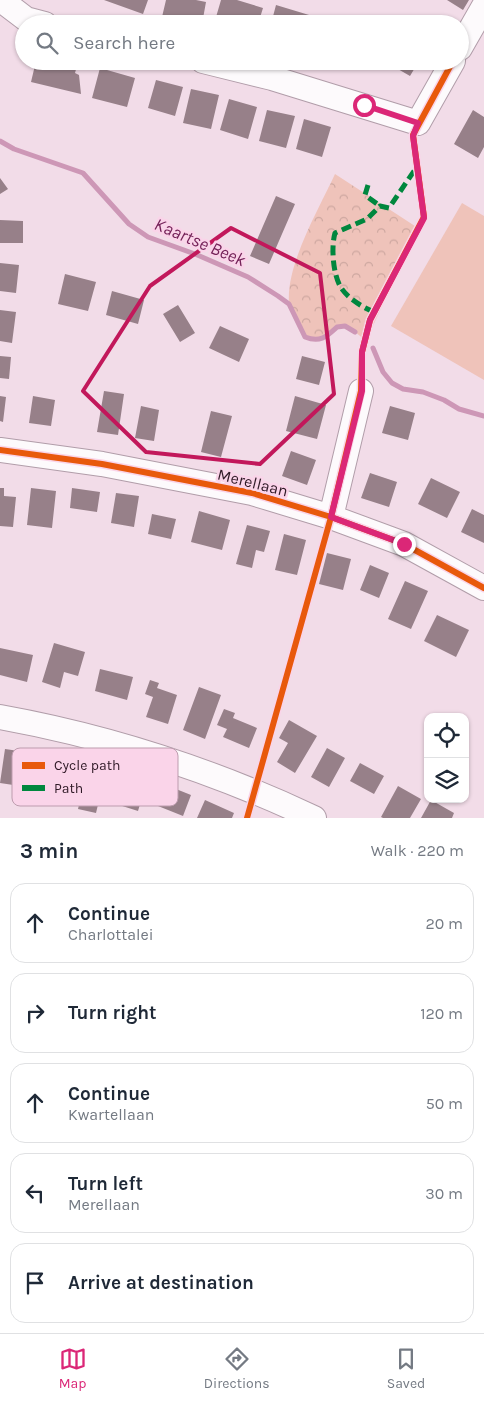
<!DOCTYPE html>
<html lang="en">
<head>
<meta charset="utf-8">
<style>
  body { margin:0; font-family:Karla,sans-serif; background:#f2f2f3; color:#1f2937 }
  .controls { position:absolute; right:15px; bottom:15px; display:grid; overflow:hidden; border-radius:10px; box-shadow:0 1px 4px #0004 }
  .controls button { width:45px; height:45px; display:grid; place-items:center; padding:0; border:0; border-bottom:1px solid #e0e1e3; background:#fff; color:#1f2937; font:25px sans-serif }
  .stop { position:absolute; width:15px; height:15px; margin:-11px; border:4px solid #db2777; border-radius:50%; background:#fff }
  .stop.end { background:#db2777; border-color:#fff; box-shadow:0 1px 5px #0008 }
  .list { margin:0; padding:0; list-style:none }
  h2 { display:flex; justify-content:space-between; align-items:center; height:65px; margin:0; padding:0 20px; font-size:21px }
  h2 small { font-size:16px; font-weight:400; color:#747a83 }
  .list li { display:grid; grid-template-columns:32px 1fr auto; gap:15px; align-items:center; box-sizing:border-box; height:80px; margin:0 10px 10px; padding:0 10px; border:1px solid #e0e1e3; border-radius:15px }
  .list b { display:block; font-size:19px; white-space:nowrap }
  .list p { margin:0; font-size:16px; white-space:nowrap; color:#747a83 }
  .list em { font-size:16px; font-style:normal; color:#747a83 }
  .icon { flex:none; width:28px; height:28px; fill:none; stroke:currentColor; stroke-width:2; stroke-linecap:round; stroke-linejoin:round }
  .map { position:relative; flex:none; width:484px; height:818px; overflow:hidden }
  .search { position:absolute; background:#fff; box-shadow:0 1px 4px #0004; left:15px; right:15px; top:15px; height:55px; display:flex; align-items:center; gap:12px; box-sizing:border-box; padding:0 18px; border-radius:28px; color:#747a83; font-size:19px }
  .sheet { height:515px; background:#fff }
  nav { display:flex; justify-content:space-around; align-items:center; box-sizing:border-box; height:70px; border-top:1px solid #e0e1e3; background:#fff; font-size:14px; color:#747a83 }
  nav a { display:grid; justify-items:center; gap:2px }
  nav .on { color:#db2777 }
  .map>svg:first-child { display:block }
  .grass { fill:#efc3ba }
  .forest { fill:url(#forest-crowns) }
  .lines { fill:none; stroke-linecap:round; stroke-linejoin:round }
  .stream { stroke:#cd97b6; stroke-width:5 }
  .building { fill:#978089 }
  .minor-casing { stroke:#b19da9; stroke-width:26 }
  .minor { stroke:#fdfafc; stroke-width:24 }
  .quiet { stroke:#00873e; stroke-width:5; stroke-dasharray:10 5; stroke-linecap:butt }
  .cycleway-casing { stroke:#fad4e9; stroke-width:9 }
  .cycleway { stroke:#e8590c; stroke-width:6 }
  .route { stroke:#db2777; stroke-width:6 }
  .marked { fill:none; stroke:#c2185b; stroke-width:4; stroke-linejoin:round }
  .labels { text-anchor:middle; stroke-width:5; stroke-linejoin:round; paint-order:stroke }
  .street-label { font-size:16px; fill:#2f1926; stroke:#fad4e9 }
  .water-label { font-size:18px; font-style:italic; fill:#752359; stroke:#fad4e9 }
  .key { fill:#fad4e9; stroke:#bd9cae; stroke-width:1 }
  .key-label { font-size:14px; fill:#2f1926 }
</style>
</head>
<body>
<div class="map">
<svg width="484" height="818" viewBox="0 0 484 818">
  <defs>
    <pattern id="forest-crowns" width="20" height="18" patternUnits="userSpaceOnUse" patternTransform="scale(1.25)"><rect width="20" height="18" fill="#efc3ba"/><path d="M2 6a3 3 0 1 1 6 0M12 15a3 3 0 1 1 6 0" fill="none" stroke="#cda7a0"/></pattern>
  </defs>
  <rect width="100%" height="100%" fill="#f2dce8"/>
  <path class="grass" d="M 462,203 L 484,216 L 484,380 L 391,326 Z"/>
  <path class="forest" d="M 335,174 L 418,228 L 366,341 C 360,336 353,329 346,327 C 329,322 329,347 305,337 C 299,328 290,314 289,303 C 286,264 319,209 335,174 Z"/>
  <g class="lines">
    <path class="stream" d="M 0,141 L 14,149 L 83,173 L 129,224 L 148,237 L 195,254 L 248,277 L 278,296 L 289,304 L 305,337 C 320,343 326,337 337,327 L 345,326 L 355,332
      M 373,348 L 383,372 L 392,383 L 403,389 L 423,392 L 444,400 L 459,409 L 484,416"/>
  </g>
  <path class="building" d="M 104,0 L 148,0 L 143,14 Z
    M 166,0 L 196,0 L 206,2 L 202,24 L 191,24 L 162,17 Z
    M 221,0 L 237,0 L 263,8 L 258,24 L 214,24 Z
    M 447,0 L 469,0 L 463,10 Z
    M 276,5 L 319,18 L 318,24 L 271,24 Z
    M 404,16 L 418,24 L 399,24 Z
    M 36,61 L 78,62 L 75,73 L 79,75 L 81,94 L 31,82 Z
    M 336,61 L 360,61 L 358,68 Z
    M 384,61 L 419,61 L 410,76 Z
    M 100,68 L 135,78 L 127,107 L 92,98 Z
    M 156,80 L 183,87 L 175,116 L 148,108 Z
    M 191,89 L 219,95 L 211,129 L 183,123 Z
    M 229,99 L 257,107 L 248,139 L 220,130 Z
    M 267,110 L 295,116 L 286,148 L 259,141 Z
    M 473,110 L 484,117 L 484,147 L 478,158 L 454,144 Z
    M 304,119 L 331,127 L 322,157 L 296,149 Z
    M 0,178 L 8,189 L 0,194 Z
    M 276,196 L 295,204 L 269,264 L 250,256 Z
    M 0,220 L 23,221 L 23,243 L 0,243 Z
    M 0,263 L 19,265 L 16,293 L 0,291 Z
    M 65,274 L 96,282 L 88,311 L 58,304 Z
    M 112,291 L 144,300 L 138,324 L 106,315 Z
    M 178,305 L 195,333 L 180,342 L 163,314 Z
    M 0,310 L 16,312 L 12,343 L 0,341 Z
    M 220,326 L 249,339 L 239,362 L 209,348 Z
    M 0,356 L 11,357 L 9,379 L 0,378 Z
    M 302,356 L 325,362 L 319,385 L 296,379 Z
    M 104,391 L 124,394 L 118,435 L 97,432 Z
    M 0,396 L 6,397 L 3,422 L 0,421 Z
    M 33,396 L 55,400 L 51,426 L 29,423 Z
    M 295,396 L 326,405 L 317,439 L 286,431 Z
    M 141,406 L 159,410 L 154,441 L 135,438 Z
    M 390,406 L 415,413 L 408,440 L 382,433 Z
    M 211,411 L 232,416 L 221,457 L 201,452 Z
    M 291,451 L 316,460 L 307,485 L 282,476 Z
    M 370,473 L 397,482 L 389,507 L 361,498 Z
    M 431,478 L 460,492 L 447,518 L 418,504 Z
    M 0,488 L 4,488 L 4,496 L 16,497 L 13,527 L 0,526 Z
    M 31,488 L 56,491 L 52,528 L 27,525 Z
    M 72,488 L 100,492 L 97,512 L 70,508 Z
    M 116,493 L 139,496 L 134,527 L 111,523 Z
    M 472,509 L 484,515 L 484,543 L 461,532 Z
    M 199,511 L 230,520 L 222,550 L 191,542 Z
    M 152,514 L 176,519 L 171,539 L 148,534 Z
    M 247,525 L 270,531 L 264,552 L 256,550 L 252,568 L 236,564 Z
    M 284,534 L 306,540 L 297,575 L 275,570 Z
    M 327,553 L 351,559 L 343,590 L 319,584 Z
    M 370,565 L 389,573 L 379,598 L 360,590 Z
    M 405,581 L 428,591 L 411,629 L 388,619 Z
    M 437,615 L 469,630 L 456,657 L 424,641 Z
    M 54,643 L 85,652 L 78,676 L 64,672 L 60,688 L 42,682 Z
    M 0,648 L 33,655 L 27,682 L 0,675 Z
    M 100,669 L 133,677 L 127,700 L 95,691 Z
    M 150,680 L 159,683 L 157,688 L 177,695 L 168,724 L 146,717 L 153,697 L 145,694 Z
    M 199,687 L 221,695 L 205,739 L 183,730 Z
    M 224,709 L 235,713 L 233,718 L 257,728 L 249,748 L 223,737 L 227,729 L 217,725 Z
    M 289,720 L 317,736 L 295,773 L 277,762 L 288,743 L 279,738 Z
    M 327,748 L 345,758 L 329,787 L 311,777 Z
    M 5,749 L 26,752 L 20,786 L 0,783 Z
    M 360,763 L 384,776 L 374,794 L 350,781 Z
    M 88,767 L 106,771 L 96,813 L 78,809 Z
    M 125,774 L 147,781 L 138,811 L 116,804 Z
    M 166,785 L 191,795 L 183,816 L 158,806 Z
    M 398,786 L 421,799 L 410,818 L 383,818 L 381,817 Z
    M 205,800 L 234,813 L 232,818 L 197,818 Z
    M 431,800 L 454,813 L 452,818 L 421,818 Z"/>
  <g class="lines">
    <g class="minor-casing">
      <path id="minor" d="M 1,0 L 26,19 L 45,24
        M 460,48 L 484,6
        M 203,61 L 272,78 L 418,123 L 453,61
        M 0,450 L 102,464 L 252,493 L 331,517 L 404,544 L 484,588
        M 331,517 L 361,391
        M 0,717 C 111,737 212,770 314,818"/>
    </g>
    <use href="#minor" class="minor"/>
    <path class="quiet" d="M 368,185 L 365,195 L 380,206
      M 374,312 C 362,307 347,298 340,286 C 333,273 331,247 335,233 L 367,219 L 380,206 L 389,208 L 416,168"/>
    <g class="cycleway-casing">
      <path id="cycleway" d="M 0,450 L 102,464 L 252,493 L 331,517 L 404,544 L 484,588
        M 247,818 L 331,517 L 361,391 L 362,352 L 370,320 L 424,217 L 413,135 L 453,61"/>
    </g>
    <use href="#cycleway" class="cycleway"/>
  </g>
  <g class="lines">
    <path class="route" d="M 364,105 L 418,123 L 413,136 L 424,218 L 370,320 L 362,352 L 362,391 L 331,517 L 404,544"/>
  </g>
  <path class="marked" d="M 231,228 L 320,273 L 334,394 L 260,464 L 146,452 L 83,391 L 150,286 Z"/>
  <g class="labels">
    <g class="street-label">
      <text transform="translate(253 482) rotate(14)" y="6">Merellaan</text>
    </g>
    <g class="water-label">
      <text transform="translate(200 242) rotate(23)" y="6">Kaartse Beek</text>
    </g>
  </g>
  <rect x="12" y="748" width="166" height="58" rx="8" class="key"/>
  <rect x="22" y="762" width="23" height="7" fill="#e8590c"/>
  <rect x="22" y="785" width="23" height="6" fill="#00873e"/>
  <g class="key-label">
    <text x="54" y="770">Cycle path</text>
    <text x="54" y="793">Path</text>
  </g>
</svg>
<div class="controls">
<button><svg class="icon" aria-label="locate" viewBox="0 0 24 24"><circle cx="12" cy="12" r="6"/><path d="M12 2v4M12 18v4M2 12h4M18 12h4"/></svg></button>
<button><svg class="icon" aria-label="layers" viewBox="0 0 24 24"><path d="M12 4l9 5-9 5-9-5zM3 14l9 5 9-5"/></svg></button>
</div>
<div class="stop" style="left:364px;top:105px"></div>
<div class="stop end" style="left:404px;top:544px"></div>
<div class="search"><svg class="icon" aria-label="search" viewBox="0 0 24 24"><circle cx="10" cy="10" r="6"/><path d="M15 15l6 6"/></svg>Search here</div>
</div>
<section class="sheet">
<h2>3 min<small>Walk · 220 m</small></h2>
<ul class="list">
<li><svg class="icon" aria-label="ahead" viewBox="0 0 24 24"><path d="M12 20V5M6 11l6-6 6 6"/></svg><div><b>Continue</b><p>Charlottalei</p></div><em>20 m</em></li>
<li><svg class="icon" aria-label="right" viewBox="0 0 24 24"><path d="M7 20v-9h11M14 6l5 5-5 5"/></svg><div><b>Turn right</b></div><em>120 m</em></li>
<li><svg class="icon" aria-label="ahead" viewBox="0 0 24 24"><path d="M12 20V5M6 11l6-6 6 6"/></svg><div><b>Continue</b><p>Kwartellaan</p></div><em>50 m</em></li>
<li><svg class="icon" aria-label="left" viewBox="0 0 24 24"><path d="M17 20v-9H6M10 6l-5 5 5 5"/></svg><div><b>Turn left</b><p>Merellaan</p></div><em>30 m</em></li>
<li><svg class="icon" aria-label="arrive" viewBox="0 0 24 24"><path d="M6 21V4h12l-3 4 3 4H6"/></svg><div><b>Arrive at destination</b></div></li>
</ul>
</section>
<nav>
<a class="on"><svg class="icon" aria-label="map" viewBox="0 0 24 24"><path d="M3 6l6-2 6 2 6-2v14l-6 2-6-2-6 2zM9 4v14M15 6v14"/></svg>Map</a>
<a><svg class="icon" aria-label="directions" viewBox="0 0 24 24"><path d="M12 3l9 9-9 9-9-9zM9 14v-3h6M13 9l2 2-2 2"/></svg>Directions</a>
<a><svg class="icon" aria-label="saved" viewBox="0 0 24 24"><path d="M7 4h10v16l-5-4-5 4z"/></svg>Saved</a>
</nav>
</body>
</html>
